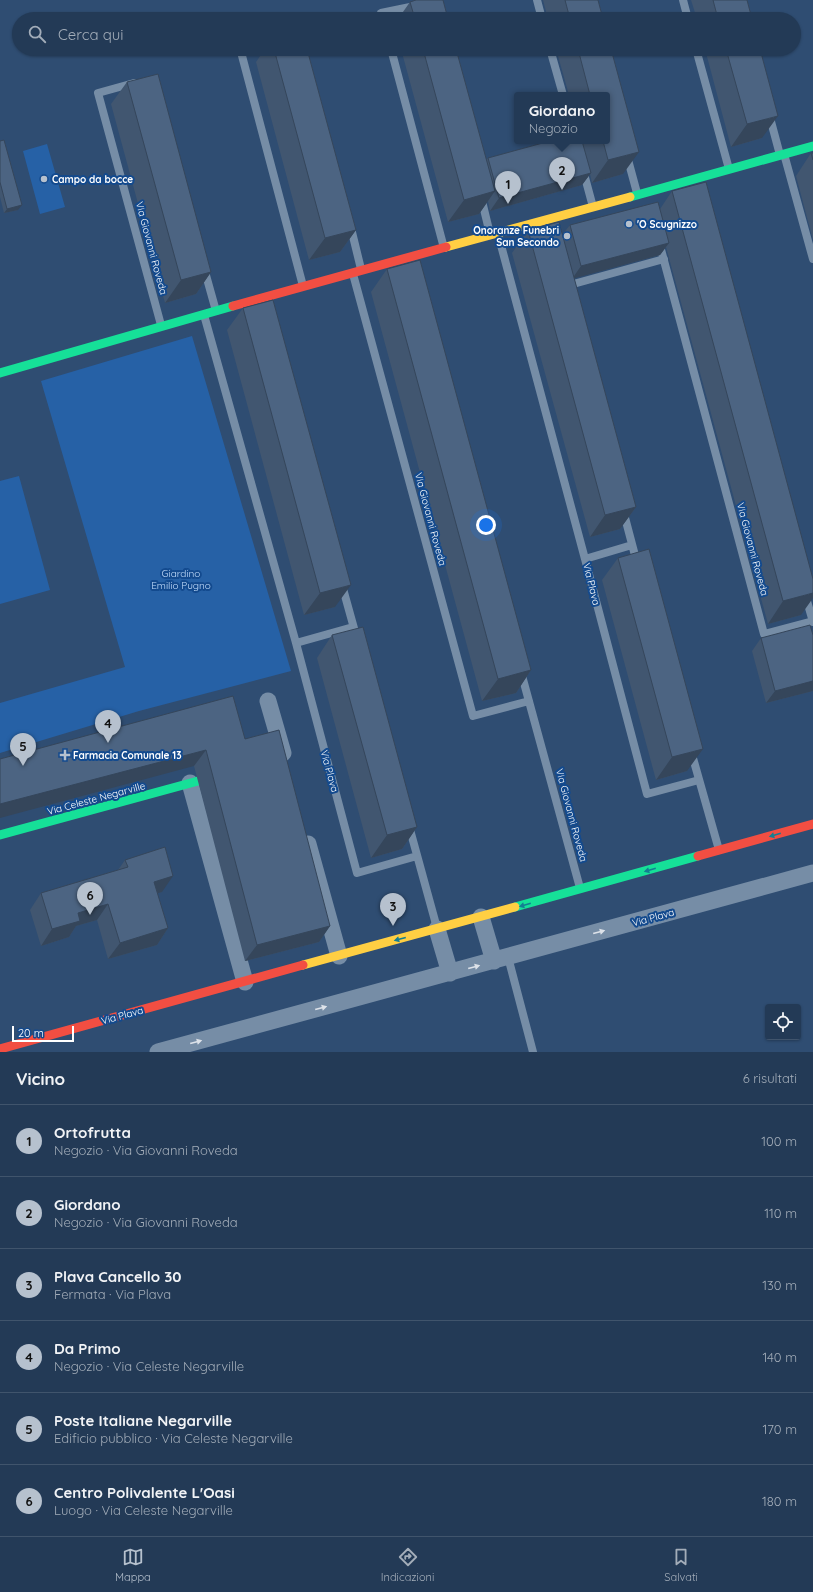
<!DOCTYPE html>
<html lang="it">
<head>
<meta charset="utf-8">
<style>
  body { margin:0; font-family:Quicksand,sans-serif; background:#2f4560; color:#f1f3f6 }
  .controls { position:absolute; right:12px; bottom:12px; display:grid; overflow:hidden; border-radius:4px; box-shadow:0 1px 3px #0004 }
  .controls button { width:36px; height:36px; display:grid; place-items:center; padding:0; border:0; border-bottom:1px solid #40546c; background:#233a56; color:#f1f3f6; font:20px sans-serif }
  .scale { position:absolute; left:12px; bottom:10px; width:62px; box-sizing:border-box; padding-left:4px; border:2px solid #fff; border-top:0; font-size:11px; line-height:14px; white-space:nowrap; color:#fff; -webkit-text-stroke:3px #134a8e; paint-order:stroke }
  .you { position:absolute; left:486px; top:525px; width:14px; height:14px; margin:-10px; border:3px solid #fff; border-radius:50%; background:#1a73e8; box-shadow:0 0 0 6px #1a73e833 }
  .badge { display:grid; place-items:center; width:26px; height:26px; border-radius:50%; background:#b6c1ce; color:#111; font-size:13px; font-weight:700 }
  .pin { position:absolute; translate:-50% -33px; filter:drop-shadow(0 1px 2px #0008) }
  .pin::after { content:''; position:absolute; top:21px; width:14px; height:12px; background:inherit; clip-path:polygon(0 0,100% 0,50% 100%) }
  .popup { position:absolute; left:514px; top:92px; width:96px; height:52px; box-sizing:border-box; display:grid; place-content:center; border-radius:4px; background:#233a56; filter:drop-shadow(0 1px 3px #0005); font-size:13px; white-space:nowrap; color:#a3adb9 }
  .popup b { font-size:15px; color:#f1f3f6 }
  .popup::after { content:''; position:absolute; left:50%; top:100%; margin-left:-8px; border:8px solid transparent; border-top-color:#233a56 }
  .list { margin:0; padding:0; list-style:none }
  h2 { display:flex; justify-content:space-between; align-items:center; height:52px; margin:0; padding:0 16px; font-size:17px }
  h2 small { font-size:13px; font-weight:400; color:#a3adb9 }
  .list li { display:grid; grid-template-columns:26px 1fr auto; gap:12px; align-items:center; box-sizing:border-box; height:72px; padding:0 16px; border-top:1px solid #40546c }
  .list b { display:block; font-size:15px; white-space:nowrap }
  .list p { margin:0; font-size:13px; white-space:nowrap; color:#a3adb9 }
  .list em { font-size:13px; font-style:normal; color:#a3adb9 }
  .icon { flex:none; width:22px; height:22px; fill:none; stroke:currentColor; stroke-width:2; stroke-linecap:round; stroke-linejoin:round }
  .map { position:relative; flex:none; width:813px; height:1052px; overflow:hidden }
  .search { position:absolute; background:#233a56; box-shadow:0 1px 3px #0004; left:12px; right:12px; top:12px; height:44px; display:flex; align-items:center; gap:10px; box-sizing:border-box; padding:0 14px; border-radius:22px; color:#a3adb9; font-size:15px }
  .sheet { height:484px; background:#233a56 }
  nav { display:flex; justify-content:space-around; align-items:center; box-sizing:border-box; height:56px; border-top:1px solid #40546c; background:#233a56; font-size:11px; color:#a3adb9 }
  nav a { display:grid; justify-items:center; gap:2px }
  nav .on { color:#b6c1ce }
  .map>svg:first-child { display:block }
  .green { fill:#2661a6 }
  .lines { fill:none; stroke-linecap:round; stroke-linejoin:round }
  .lane { stroke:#768da6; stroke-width:8 }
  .street { stroke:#768da6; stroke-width:17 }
  .fast { stroke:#16e098; stroke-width:9 }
  .slow { stroke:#ffcf43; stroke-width:9 }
  .jam { stroke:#f24e42; stroke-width:9 }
  .wall { fill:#415670 }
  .shaded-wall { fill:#35465b }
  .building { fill:#4c6482; stroke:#35465b }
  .oneway { fill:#147e92 }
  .oneway2 { fill:#dde2e9 }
  .poi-dot { fill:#b6c1ce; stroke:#134a8e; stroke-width:1.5 }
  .labels { text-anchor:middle; stroke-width:4; stroke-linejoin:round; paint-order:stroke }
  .poi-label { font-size:10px; font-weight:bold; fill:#fff; stroke:#134a8e; text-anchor:start }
  .street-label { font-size:10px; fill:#fff; stroke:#134a8e }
  .park-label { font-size:10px; fill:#c4defc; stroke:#134a8e }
</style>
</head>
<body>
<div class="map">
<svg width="813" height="1052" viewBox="0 0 813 1052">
  <rect width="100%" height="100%" fill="#2f4d72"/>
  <path class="green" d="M 47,144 L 65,207 L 40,214 L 23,151 Z
    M 192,336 L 291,671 L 139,711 L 0,753 L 0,703 L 125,667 L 41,381 Z
    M 19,476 L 50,590 L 0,604 L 0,481 Z"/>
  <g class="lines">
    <path class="lane" d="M 537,0 L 542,19
      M 683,0 L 688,19
      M 383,19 L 381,13 L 415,6
      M 253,49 L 241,52 L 303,286
      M 391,49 L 444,248
      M 550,49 L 563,95
      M 696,49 L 729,169
      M 134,83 L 98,93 L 161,325
      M 769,114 L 780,155
      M 784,154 L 813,259
      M 627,156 L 637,193
      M 583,170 L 593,207
      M 481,197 L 490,234
      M 350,224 L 361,269
      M 498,234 L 585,559
      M 659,242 L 764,634 L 813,621
      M 204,268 L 216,311
      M 353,274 L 473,716 L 529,701
      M 566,286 L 664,259
      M 204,315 L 296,643
      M 623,510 L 637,563
      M 632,545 L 585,559 L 647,794 L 699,780
      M 342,585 L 357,639
      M 805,594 L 813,622
      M 353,627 L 296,643 L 357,873 L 417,856
      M 521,672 L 580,888
      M 691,751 L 719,850
      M 409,826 L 437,928
      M 508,957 L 533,1052"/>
    <path class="street" d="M 268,701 L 283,753
      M 190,783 L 245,982
      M 308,844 L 339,956
      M 481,917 L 494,961
      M 437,929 L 450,973
      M 158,1052 L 813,873"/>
    <path class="fast" d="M 630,197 L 813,146
      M 0,373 L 233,306
      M 0,835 L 198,781
      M 515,907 L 698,856"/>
    <path class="slow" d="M 446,247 L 630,197
      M 303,965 L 515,907"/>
    <path class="jam" d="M 233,306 L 446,247
      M 698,856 L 813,824
      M 0,1049 L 303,965"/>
  </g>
  <path class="wall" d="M 543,0 L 598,0 L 603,19 L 548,19 Z
    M 691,0 L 747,0 L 752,19 L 697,19 Z
    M 410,2 L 448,19 L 398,19 Z
    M 265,49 L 307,49 L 356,230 L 340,252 L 309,260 L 256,62 Z
    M 401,49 L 456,49 L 486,160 L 488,158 L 550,141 L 607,141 L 607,95 L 569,95 L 556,49 L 611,49 L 623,174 L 592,183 L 590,174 L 582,185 L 490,211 L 488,201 L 479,214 L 448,222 Z
    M 705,49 L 760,49 L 762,138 L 731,147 Z
    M 127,82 L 211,272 L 196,294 L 165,303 L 111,104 Z
    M 0,141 L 18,210 L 4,213 L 0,197 Z
    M 811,153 L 813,153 L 813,240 L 796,176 Z
    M 672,191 L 801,615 L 768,624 L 666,247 L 660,255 L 574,278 L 636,507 L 620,529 L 590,537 L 512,253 L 528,230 L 562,235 L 570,225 L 660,209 Z
    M 387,269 L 531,670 L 516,693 L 482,701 L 371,292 Z
    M 243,308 L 335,607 L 304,615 L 227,330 Z
    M 618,558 L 687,771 L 656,780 L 602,580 Z
    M 332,635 L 417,827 L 402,849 L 371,858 L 317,658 Z
    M 761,638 L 813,691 L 766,703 L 752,651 Z
    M 245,739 L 330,926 L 319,942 L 245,961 L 194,766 L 0,759 Z
    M 125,860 L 162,892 L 157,893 L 168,928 L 157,945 L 108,959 L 97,920 L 76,926 L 69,937 L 41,946 L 30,910 L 41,893 L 118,870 Z"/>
  <path class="shaded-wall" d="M 778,116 L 762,138 L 731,147 L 747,124 Z
    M 639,152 L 623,174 L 592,183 L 608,160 Z
    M 591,173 L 582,185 L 490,211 L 499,198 Z
    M 495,191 L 479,214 L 448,222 L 464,200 Z
    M 22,205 L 18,210 L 4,213 L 7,209 Z
    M 356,230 L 340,252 L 309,260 L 325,238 Z
    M 669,243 L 660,255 L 572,279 L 581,266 Z
    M 211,272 L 196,294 L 165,303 L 181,280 Z
    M 636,507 L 620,529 L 590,537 L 605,515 Z
    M 351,585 L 335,607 L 304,615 L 320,593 Z
    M 813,593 L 813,598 L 801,615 L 768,624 L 783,601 Z
    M 531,670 L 516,693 L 482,701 L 498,679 Z
    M 813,681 L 813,691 L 766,703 L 775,691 Z
    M 703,749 L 687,771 L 656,780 L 672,757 Z
    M 206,750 L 194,766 L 0,818 L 0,804 Z
    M 417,827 L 402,849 L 371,858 L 387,835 Z
    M 173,876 L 162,892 L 142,898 L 154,882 Z
    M 108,904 L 97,920 L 76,926 L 69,937 L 41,946 L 52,929 L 78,913 Z
    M 330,926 L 319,942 L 245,961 L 257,945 Z
    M 168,928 L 157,945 L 108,959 L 120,943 Z"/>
  <path class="building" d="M 416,0 L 443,0 L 448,19 L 415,19 L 410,2 Z
    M 565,0 L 598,0 L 603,19 L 570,19 Z
    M 713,0 L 747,0 L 752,19 L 718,19 Z
    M 274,49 L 307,49 L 356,230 L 325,238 Z
    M 423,49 L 456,49 L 495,191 L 464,200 Z
    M 578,49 L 611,49 L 639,152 L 608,160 L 603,141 L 607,141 L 607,95 L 590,95 Z
    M 726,49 L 760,49 L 778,116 L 747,124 Z
    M 158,74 L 211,272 L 181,280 L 127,82 Z
    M 4,140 L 22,205 L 7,209 L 0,182 L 0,141 Z
    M 550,141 L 582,141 L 591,173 L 499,198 L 488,158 Z
    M 811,153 L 813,153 L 813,160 Z
    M 706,182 L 813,579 L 813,593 L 783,601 L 672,191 Z
    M 658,202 L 669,243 L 581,266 L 570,225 Z
    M 559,222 L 636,507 L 605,515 L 528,230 Z
    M 420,260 L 531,670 L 498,679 L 387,269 Z
    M 273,300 L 351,585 L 320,593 L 243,308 Z
    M 649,549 L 703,749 L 672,757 L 618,558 Z
    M 810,625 L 813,635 L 813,681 L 775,691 L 761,638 Z
    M 363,627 L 417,827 L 387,835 L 332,635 Z
    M 233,696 L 245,739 L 279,730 L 330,926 L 257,945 L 206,750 L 0,804 L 0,759 Z
    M 165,847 L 173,876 L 154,882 L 168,928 L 120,943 L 108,904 L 78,913 L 80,921 L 52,929 L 41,893 L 128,867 L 125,860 Z"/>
  <defs><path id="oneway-solid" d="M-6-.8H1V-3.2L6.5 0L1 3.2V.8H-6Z"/></defs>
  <g class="oneway">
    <use href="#oneway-solid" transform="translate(775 835) rotate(164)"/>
    <use href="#oneway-solid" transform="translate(650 870) rotate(164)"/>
    <use href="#oneway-solid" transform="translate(525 905) rotate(164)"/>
    <use href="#oneway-solid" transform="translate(400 939) rotate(165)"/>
  </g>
  <g class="oneway2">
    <use href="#oneway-solid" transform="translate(599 932) rotate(-15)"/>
    <use href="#oneway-solid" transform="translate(474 967) rotate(-15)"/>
    <use href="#oneway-solid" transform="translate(321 1008) rotate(-15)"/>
    <use href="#oneway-solid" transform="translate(196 1042) rotate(-15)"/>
  </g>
  <g class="poi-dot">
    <circle cx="44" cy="179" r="4"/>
    <circle cx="629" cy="224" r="4"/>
    <circle cx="567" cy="236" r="4"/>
    <path d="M63 749h4v4h4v4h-4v4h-4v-4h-4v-4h4z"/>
  </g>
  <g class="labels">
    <g class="poi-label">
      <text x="52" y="183">Campo da bocce</text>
      <text x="637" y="228">'O Scugnizzo</text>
      <text x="559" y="234" text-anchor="end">Onoranze Funebri<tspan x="559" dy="12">San Secondo</tspan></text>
      <text x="73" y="759">Farmacia Comunale 13</text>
    </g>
    <g class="street-label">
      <text transform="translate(152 248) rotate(75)" y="4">Via Giovanni Roveda</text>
      <text transform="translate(431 519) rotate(75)" y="4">Via Giovanni Roveda</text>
      <text transform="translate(753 549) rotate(75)" y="4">Via Giovanni Roveda</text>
      <text transform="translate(592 584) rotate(76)" y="4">Via Plava</text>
      <text transform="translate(330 771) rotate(75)" y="4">Via Plava</text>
      <text transform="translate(96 798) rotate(-15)" y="4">Via Celeste Negarville</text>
      <text transform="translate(572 815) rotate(75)" y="4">Via Giovanni Roveda</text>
      <text transform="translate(653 917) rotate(-15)" y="4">Via Plava</text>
      <text transform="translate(122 1015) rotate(-15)" y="4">Via Plava</text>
    </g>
    <g class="park-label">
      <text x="181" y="577">Giardino<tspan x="181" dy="12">Emilio Pugno</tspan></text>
    </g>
  </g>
</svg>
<div class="controls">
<button><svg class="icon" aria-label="locate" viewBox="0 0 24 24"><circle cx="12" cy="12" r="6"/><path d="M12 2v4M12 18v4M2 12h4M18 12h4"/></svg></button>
</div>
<div class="scale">20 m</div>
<div class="you"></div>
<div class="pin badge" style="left:508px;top:204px">1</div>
<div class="pin badge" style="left:562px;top:190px">2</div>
<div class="popup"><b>Giordano</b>Negozio</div>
<div class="pin badge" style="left:393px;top:926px">3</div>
<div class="pin badge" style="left:108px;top:743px">4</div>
<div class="pin badge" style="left:23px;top:766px">5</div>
<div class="pin badge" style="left:90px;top:915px">6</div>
<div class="search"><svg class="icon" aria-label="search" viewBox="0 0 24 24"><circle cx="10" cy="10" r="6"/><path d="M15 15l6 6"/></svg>Cerca qui</div>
</div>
<section class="sheet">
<h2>Vicino<small>6 risultati</small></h2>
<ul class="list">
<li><span class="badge">1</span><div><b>Ortofrutta</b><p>Negozio · Via Giovanni Roveda</p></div><em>100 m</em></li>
<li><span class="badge">2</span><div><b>Giordano</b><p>Negozio · Via Giovanni Roveda</p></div><em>110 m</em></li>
<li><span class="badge">3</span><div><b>Plava Cancello 30</b><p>Fermata · Via Plava</p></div><em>130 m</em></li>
<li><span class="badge">4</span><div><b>Da Primo</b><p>Negozio · Via Celeste Negarville</p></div><em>140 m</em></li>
<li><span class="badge">5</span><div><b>Poste Italiane Negarville</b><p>Edificio pubblico · Via Celeste Negarville</p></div><em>170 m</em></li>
<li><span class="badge">6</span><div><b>Centro Polivalente L'Oasi</b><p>Luogo · Via Celeste Negarville</p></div><em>180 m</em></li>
</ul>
</section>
<nav>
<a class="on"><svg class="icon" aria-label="map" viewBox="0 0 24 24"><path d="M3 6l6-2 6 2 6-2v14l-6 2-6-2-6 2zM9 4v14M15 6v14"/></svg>Mappa</a>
<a><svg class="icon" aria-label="directions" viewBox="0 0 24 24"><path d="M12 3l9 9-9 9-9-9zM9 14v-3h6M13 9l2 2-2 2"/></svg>Indicazioni</a>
<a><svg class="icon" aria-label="saved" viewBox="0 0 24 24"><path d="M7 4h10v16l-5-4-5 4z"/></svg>Salvati</a>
</nav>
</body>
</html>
